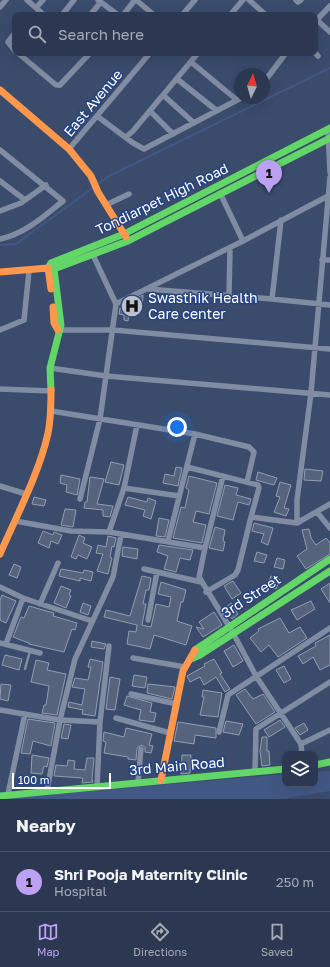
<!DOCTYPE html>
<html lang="en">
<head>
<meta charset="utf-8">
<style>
  body { margin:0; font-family:"Golos Text",sans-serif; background:#38435b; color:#f1f3f6 }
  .controls { position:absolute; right:12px; bottom:12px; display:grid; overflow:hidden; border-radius:8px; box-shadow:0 4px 16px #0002 }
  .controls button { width:36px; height:36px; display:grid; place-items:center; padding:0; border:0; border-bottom:1px solid #485268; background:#2c3851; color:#f1f3f6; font:20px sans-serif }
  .compass { position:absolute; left:234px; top:68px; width:36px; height:36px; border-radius:50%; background:#2c3851; box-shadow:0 4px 16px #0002; rotate:5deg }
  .scale { position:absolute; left:12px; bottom:10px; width:99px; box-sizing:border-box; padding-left:4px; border:2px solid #fff; border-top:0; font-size:11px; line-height:14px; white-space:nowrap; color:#fff; -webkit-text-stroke:3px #254481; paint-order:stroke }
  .you { position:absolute; left:177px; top:427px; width:14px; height:14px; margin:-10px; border:3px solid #fff; border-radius:50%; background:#1a73e8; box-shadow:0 0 0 6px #1a73e833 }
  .badge { display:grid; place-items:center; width:26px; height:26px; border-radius:50%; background:#bca0f2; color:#111; font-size:13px; font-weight:700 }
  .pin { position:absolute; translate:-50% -33px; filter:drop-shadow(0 1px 2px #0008) }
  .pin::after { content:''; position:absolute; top:21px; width:14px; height:12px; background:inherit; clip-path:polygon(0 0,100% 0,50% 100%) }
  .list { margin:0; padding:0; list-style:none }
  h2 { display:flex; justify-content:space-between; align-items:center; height:52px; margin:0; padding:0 16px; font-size:17px }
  h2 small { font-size:13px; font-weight:400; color:#a6acb7 }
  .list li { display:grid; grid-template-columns:26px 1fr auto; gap:12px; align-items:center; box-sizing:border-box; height:60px; padding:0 16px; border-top:1px solid #485268 }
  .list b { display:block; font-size:15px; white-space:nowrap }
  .list p { margin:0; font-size:13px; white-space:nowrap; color:#a6acb7 }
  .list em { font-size:13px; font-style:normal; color:#a6acb7 }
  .icon { flex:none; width:22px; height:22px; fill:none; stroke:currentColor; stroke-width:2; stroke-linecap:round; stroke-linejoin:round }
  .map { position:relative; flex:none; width:330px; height:799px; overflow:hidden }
  .search { position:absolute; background:#2c3851; box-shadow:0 4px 16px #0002; left:12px; right:12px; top:12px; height:44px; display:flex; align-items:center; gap:10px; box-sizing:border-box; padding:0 14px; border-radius:8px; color:#a6acb7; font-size:15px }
  .sheet { height:112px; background:#2c3851 }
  nav { display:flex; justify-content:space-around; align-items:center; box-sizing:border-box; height:56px; border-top:1px solid #485268; background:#2c3851; font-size:11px; color:#a6acb7 }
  nav a { display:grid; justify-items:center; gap:2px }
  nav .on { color:#bca0f2 }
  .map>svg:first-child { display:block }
  .water { fill:#425884 }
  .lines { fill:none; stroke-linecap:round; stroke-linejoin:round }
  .stream { stroke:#425884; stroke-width:2 }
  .building { fill:#55637d; stroke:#939db1 }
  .lane { stroke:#808ca2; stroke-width:2.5 }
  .street { stroke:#808ca2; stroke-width:5.5 }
  .fast { stroke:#63d668; stroke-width:7 }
  .slow { stroke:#ff974d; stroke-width:7 }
  .labels { text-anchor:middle; stroke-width:3; stroke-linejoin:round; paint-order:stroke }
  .street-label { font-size:14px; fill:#fff; stroke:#254481 }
  .poi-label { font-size:14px; fill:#fff; stroke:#254481; text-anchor:start }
</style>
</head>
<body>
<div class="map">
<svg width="330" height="799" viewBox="0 0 330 799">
  <rect width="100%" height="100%" fill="#3a4b6c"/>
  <path class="water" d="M 330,771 L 330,791 L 283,799 L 2,799 L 285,774 L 285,784 L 315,784 L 315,772 Z"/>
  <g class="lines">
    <path class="stream" d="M 0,245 L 16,244 L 109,176 L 330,68"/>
  </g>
  <path class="building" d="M 143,295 L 142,310 L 129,310 L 128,321 L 124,320 L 124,315 L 119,314 L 120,308 L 124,308 L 124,305 Z
    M 111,462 L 124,465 L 119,485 L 105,482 Z
    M 176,467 L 182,468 L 178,486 L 163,483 L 165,474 L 174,476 Z
    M 305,469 L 323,471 L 321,481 L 304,480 Z
    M 258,472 L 277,478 L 274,485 L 256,480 Z
    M 61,475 L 80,479 L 77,495 L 66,492 L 67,485 L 60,483 Z
    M 189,476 L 217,483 L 209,514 L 196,511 L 193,522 L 206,525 L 202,543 L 173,538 L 181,507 L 185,508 L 189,490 L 186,488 Z
    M 90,477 L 104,479 L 97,504 L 113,506 L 110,517 L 103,516 L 103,510 L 84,508 L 85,502 L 87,502 Z
    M 280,482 L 291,485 L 284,508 L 289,509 L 286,516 L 274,512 L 280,497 L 276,496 Z
    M 225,485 L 238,488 L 236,495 L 251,499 L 249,505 L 238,502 L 233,520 L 217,516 Z
    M 34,497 L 46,500 L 44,506 L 32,504 Z
    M 128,497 L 147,502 L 148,498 L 156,501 L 151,519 L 143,516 L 145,510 L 125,505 Z
    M 65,509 L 76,510 L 73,527 L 61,525 Z
    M 159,518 L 169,520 L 165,537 L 156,536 Z
    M 254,523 L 273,528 L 268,545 L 261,542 L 264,534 L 252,531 Z
    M 215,527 L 225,530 L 223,541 L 225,542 L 223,551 L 209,548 Z
    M 309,529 L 311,538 L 316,545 L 326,538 L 330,543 L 330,554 L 306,569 L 297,556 L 307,549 L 302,530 Z
    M 43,531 L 53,535 L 54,532 L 62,535 L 58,544 L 51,541 L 49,548 L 38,543 Z
    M 79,535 L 85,538 L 83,543 L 92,547 L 87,559 L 78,555 L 76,559 L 71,557 Z
    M 108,536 L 116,538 L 114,547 L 112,546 L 110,557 L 112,558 L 108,574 L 97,571 L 103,554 L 96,553 L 98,545 L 106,547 Z
    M 159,545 L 193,550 L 190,560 L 180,558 L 176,572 L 164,569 L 168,556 L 157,552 Z
    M 123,547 L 138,549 L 137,559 L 122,556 Z
    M 257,552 L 267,555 L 264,563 L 254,561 Z
    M 277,558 L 285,560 L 283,569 L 274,567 Z
    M 14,564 L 21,567 L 17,578 L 9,575 Z
    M 61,569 L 83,573 L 84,570 L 93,572 L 91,581 L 80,578 L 80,581 L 59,576 Z
    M 142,576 L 151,578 L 149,590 L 146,590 L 143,604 L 146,604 L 142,625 L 151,627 L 156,604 L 169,607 L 171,597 L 158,594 L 161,582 L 186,590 L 183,602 L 181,602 L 177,621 L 192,626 L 186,645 L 154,635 L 150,649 L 127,644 L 129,631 L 136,632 L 137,625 L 104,617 L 106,610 L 130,616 Z
    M 271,576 L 280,580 L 276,589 L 267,586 Z
    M 233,581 L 241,593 L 232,599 L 224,586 Z
    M 330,583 L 330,603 L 321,589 Z
    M 61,586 L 71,590 L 69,595 L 71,596 L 66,608 L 54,603 Z
    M 2,595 L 16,601 L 6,623 L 0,620 L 0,600 Z
    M 311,601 L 315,609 L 297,620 L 291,610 Z
    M 83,603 L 91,606 L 88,615 L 80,612 Z
    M 231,603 L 238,614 L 232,619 L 225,608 Z
    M 29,606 L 54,613 L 53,616 L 77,623 L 75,630 L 72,629 L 64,652 L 29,644 L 29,643 L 13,637 L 21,617 L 24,618 Z
    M 214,612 L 222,625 L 203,637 L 196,627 L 204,629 L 199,622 Z
    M 280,618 L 289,633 L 300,627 L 307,638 L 278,657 L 269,645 L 261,652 L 250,638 L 259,631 L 258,629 Z
    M 330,635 L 330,665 L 320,670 L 313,657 L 303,664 L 298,656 L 316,646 L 315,643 Z
    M 92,641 L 106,644 L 104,649 L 91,647 Z
    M 234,645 L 243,661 L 233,667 L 224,651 Z
    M 5,655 L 22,659 L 19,670 L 2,665 Z
    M 90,659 L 103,662 L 95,716 L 82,714 L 83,710 L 68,707 L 69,702 L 82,705 L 85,689 L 72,687 L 75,678 L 88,680 L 91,667 L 88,667 Z
    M 214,659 L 222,673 L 220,674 L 230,689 L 225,692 L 216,677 L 204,685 L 200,677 L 190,682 L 187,676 L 205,666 L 204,664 Z
    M 36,660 L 49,663 L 47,670 L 66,674 L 57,715 L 42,713 L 44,705 L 46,705 L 49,686 L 31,682 Z
    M 284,666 L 291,679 L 284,683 L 276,670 Z
    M 134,675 L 147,677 L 145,688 L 132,686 Z
    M 110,677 L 120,679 L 115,710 L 106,709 Z
    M 1,684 L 11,685 L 8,701 L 0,699 Z
    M 148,684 L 175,687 L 172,699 L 147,693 Z
    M 245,689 L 253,699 L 263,694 L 275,712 L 256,724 L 236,695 Z
    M 203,690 L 222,693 L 218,717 L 200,715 L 204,697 L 202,697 Z
    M 127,696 L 152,703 L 150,712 L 156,713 L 154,722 L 139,720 L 141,710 L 124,705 Z
    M 28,719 L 55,723 L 51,746 L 33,741 L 30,754 L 21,753 Z
    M 280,720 L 285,727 L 269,737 L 264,730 Z
    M 226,721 L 243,724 L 239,735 L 223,732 Z
    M 178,722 L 216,728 L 216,738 L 195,735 L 194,744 L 174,741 Z
    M 304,723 L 308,730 L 300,735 L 295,728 Z
    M 64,724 L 71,725 L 68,739 L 61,738 Z
    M 126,728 L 152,734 L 149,745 L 153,746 L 151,753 L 145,752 L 145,747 L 141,745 L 137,748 L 136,760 L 128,759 L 128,757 L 104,753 L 106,742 L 103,741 L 104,732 L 124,737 Z
    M 262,737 L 267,737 L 267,751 L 269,751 L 270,765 L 262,766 L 260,751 Z
    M 32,755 L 49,758 L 47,767 L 44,766 L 42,774 L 31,773 Z
    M 182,755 L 191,755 L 190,773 L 181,774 Z
    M 87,758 L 94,758 L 92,779 L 93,782 L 82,783 L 83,778 L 54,776 L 56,765 L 67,766 L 68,760 L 75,761 L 74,769 L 85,770 Z"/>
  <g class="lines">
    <path class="lane" d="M 25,669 L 30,651"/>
    <path class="street" d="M 27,0 L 44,15
      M 98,0 L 118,15
      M 136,0 L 154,15
      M 249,0 L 266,15
      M 296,0 L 298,2 L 301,0
      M 0,7 L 6,0
      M 36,8 L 43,0
      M 62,15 L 74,0
      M 90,15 L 101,2
      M 123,15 L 135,0
      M 182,15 L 195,0
      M 230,15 L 243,0
      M 317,20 L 330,32
      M 315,22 L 330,6
      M 15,33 L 8,42 L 15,51
      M 18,53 L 56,85 L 60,85 L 90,53
      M 315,53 L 318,56
      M 191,62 L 237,100
      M 177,79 L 216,110
      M 264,82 L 286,53
      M 163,95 L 193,122
      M 150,111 L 173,134
      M 97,116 L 133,143 L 144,149 L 241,98
      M 328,129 L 330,172
      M 126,137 L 133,131 L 198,53
      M 69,149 L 150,53
      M 0,150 L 63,201 C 44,216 25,234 0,239
      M 0,181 L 25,200
      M 220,193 L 243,241
      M 106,205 L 129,194
      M 0,211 L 21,203 L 46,185
      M 93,255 L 116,304
      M 322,260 L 330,260
      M 148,289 L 272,299 L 330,305
      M 229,295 L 230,248
      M 272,299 L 281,220
      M 0,330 L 24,320 L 29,271
      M 58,330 L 113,330 L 330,349
      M 50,368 L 106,376 L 330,395
      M 0,389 L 51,391
      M 51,411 L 195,434 L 249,447 L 254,452 L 247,482
      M 187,467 L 258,485 L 259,488 L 251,517
      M 0,486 L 26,494
      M 124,488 L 179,496
      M 80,499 L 100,419 L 116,304 L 243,241 L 328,196
      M 317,512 L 330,528
      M 15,521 L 71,531 L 109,532 L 205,548 L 199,577 L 232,631 L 256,676 L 301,744 L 302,754
      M 297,523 L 297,500 L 311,393 L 330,177
      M 109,532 L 124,488 L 137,425
      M 168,541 L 195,434
      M 205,548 L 223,476
      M 144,569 L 201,582
      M 0,587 L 23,598 L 92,621
      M 206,592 L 235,575 L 238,570 L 251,517 L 297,523 L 330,504
      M 40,604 L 58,563
      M 148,620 L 157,572
      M 0,643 L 40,653
      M 6,644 L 23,598
      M 133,658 L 185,667
      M 131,694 L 177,704
      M 0,710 L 60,720 L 100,722
      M 116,718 L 170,733
      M 219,732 L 228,695 L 330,628
      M 301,744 L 330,730
      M 255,772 L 256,729 L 330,682
      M 138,783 L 141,749
      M 97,787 L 100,722 L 109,646
      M 47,791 L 60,720 L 75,659 L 113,577 L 121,535
      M 8,794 L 25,714"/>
    <path class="fast" d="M 48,268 L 51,263 L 124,234 L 330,128
      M 51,390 L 50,368 L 61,325 L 54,269 L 128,241 L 330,138
      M 195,650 L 330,559
      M 191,659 L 200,655 L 330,571
      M 315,765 L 330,762
      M 0,796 L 285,769"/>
    <path class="slow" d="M 0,90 L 69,149 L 91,176 L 98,192 L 126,237
      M 48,268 L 51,289
      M 0,272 L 48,268
      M 53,307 L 54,323 L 58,330
      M 0,554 C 16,517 40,471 48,433 C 51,419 51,404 51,390
      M 161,780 L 183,671 L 195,650"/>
  </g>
  <defs>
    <g id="hospital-disc" transform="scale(1.15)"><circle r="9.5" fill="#bac0cc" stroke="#254481"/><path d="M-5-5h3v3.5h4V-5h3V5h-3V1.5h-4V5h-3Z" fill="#111"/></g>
  </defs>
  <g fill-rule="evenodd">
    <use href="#hospital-disc" x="132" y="306"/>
  </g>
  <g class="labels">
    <g class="street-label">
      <text transform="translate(93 103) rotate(-50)" y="5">East Avenue</text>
      <text transform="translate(162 199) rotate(-26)" y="5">Tondiarpet High Road</text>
      <text transform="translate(251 596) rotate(-33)" y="5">3rd Street</text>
      <text transform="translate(177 766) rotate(-5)" y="5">3rd Main Road</text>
    </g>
    <g class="poi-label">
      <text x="148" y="303">Swasthik Health<tspan x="148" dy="16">Care center</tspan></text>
    </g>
  </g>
</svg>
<div class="controls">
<button><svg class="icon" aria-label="layers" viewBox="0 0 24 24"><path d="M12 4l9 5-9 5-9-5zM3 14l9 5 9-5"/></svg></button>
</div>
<svg class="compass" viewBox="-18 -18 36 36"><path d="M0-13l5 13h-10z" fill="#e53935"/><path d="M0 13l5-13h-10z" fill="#a6acb7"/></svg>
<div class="scale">100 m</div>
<div class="you"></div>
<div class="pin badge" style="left:269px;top:193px">1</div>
<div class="search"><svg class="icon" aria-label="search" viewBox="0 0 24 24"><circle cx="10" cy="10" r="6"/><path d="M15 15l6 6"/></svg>Search here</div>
</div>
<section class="sheet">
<h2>Nearby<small></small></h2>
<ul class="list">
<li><span class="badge">1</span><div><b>Shri Pooja Maternity Clinic</b><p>Hospital</p></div><em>250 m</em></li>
</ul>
</section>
<nav>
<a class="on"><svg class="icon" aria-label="map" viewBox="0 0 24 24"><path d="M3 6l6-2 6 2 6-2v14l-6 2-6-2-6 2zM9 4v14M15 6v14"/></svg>Map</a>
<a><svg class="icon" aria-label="directions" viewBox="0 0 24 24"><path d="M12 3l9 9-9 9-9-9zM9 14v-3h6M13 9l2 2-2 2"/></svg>Directions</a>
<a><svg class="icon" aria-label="saved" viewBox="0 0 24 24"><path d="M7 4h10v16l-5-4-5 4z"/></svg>Saved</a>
</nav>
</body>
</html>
